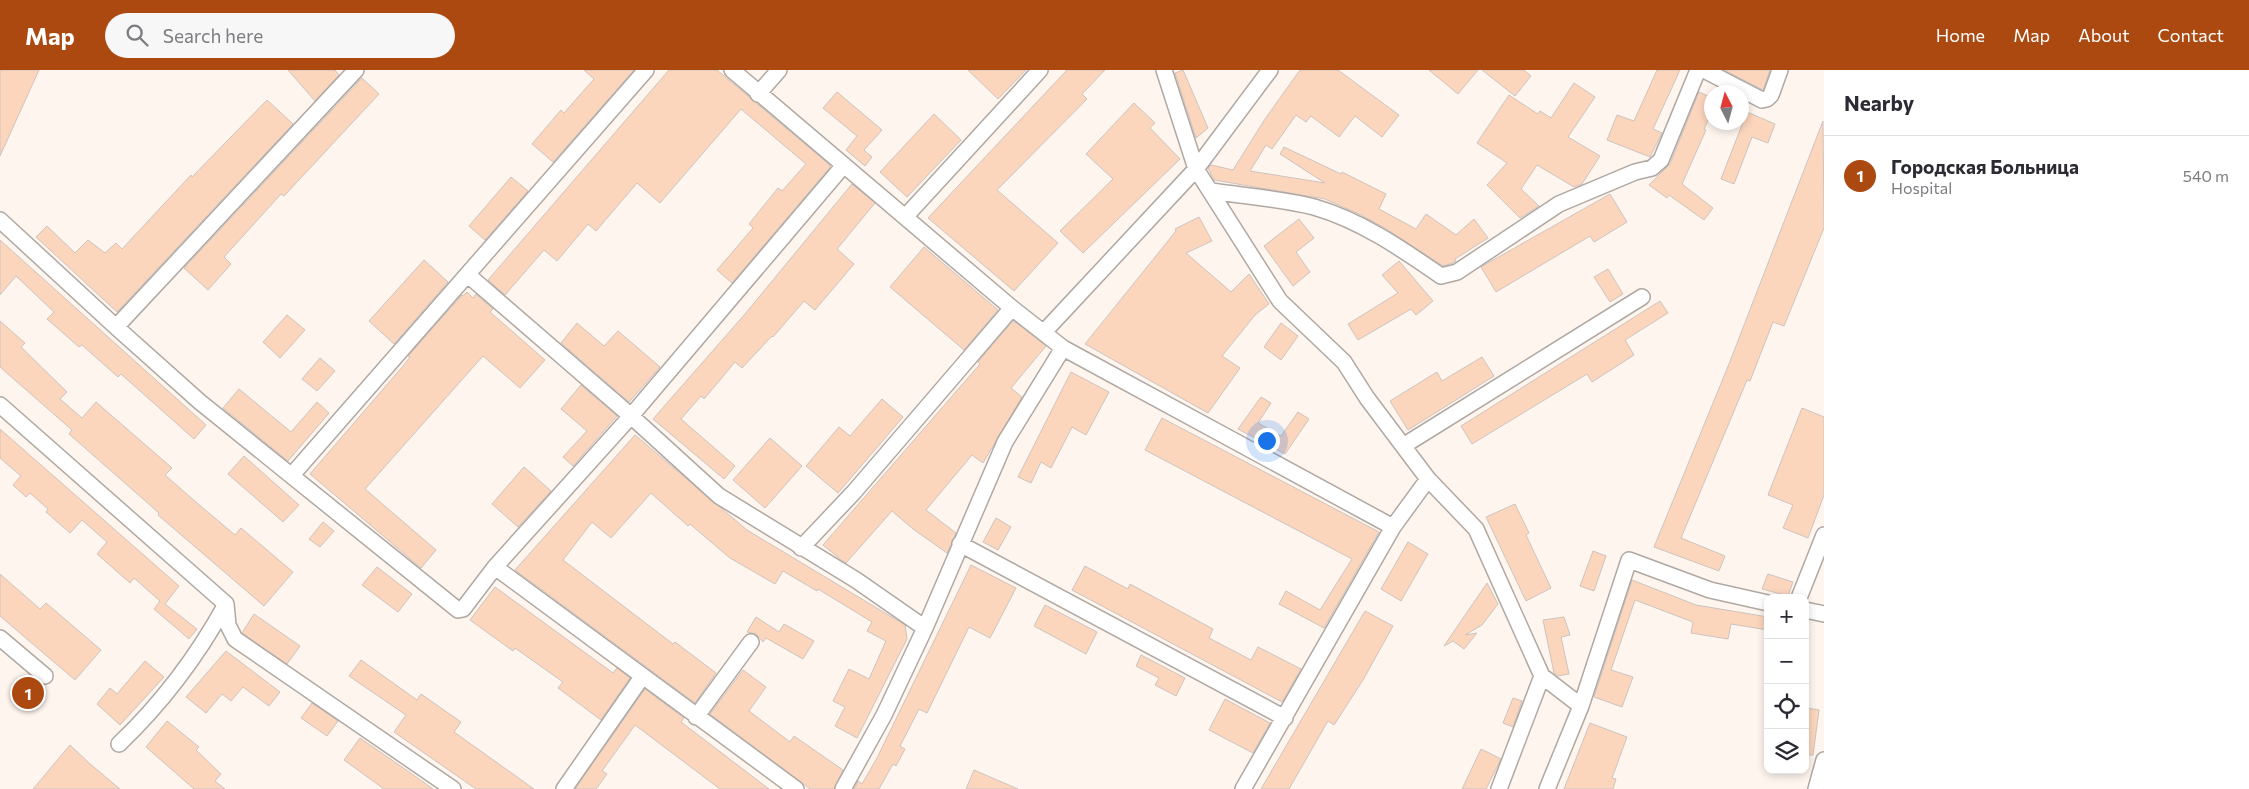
<!DOCTYPE html>
<html lang="en">
<head>
<meta charset="utf-8">
<style>
  body { margin:0; font-family:Commissioner,sans-serif; background:#f7f7f7; color:#2b2b33 }
  .controls { position:absolute; right:15px; bottom:15px; display:grid; overflow:hidden; border-radius:10px; box-shadow:0 2px 8px #0003 }
  .controls button { width:45px; height:45px; display:grid; place-items:center; padding:0; border:0; border-bottom:1px solid #e1e1e2; background:#fff; color:#2b2b33; font:25px sans-serif }
  .compass { position:absolute; left:1704px; top:15px; width:45px; height:45px; border-radius:50%; background:#fff; box-shadow:0 2px 8px #0003; rotate:354deg }
  .you { position:absolute; left:1266px; top:370px; width:18px; height:18px; margin:-12px; border:4px solid #fff; border-radius:50%; background:#1a73e8; box-shadow:0 0 0 8px #1a73e833 }
  .badge { display:grid; place-items:center; width:32px; height:32px; border-radius:50%; background:#ac4910; color:#fff; font-size:16px; font-weight:700 }
  .pin { position:absolute; translate:-50% -50%; border:2px solid #fff; box-shadow:0 1px 5px #0006 }
  .list { margin:0; padding:0; list-style:none }
  h2 { display:flex; justify-content:space-between; align-items:center; height:65px; margin:0; padding:0 20px; font-size:21px }
  h2 small { font-size:16px; font-weight:400; color:#7c7c81 }
  .list li { display:grid; grid-template-columns:32px 1fr auto; gap:15px; align-items:center; box-sizing:border-box; height:80px; padding:0 20px; border-top:1px solid #e1e1e2 }
  .list b { display:block; font-size:19px; white-space:nowrap }
  .list p { margin:0; font-size:16px; white-space:nowrap; color:#7c7c81 }
  .list em { font-size:16px; font-style:normal; color:#7c7c81 }
  .icon { flex:none; width:28px; height:28px; fill:none; stroke:currentColor; stroke-width:2; stroke-linecap:round; stroke-linejoin:round }
  .map { position:relative; flex:none; width:1824px; height:719px; overflow:hidden }
  header { display:flex; align-items:center; gap:30px; box-sizing:border-box; height:70px; padding:0 25px; background:#ac4910; color:#fff }
  header strong { font-size:24px }
  nav { display:flex; gap:28px; margin-inline-start:auto; font-size:18px }
  .search { width:350px; height:45px; background:#f7f7f7; display:flex; align-items:center; gap:12px; box-sizing:border-box; padding:0 18px; border-radius:28px; color:#7c7c81; font-size:19px }
  main { display:flex }
  aside { flex:1; background:#fff }
  .map>svg:first-child { display:block }
  .building { fill:#fcd5bd; stroke:#cdc4bf }
  .lines { fill:none; stroke-linecap:round; stroke-linejoin:round }
  .minor-casing { stroke:#b0a8a2; stroke-width:18 }
  .minor { stroke:#fff; stroke-width:15 }
</style>
</head>
<body>
<header>
<strong>Map</strong>
<div class="search"><svg class="icon" aria-label="search" viewBox="0 0 24 24"><circle cx="10" cy="10" r="6"/><path d="M15 15l6 6"/></svg>Search here</div>
<nav><a>Home</a><a>Map</a><a>About</a><a>Contact</a></nav>
</header>
<main>
<div class="map">
<svg width="1824" height="719" viewBox="0 0 1824 719">
  <rect width="100%" height="100%" fill="#fef5ef"/>
  <path class="building" d="M 0,0 L 39,0 L 0,86 Z
    M 288,0 L 335,0 L 339,5 L 315,31 Z
    M 584,0 L 634,0 L 553,92 L 532,74 L 561,40 L 564,43 L 594,9 Z
    M 669,0 L 717,0 L 831,96 L 732,213 L 717,200 L 753,158 L 749,154 L 778,118 L 782,121 L 806,94 L 741,39 L 660,133 L 637,113 L 596,161 L 588,154 L 557,191 L 544,180 L 505,225 L 488,210 Z
    M 968,0 L 1026,0 L 998,29 Z
    M 1067,0 L 1105,0 L 1082,24 L 1087,29 L 997,120 L 1058,173 L 1014,221 L 928,148 Z
    M 1183,0 L 1208,58 L 1196,68 L 1175,3 Z
    M 1300,0 L 1338,0 L 1399,45 L 1382,67 L 1355,46 L 1339,67 L 1311,46 L 1306,52 L 1296,45 L 1272,79 L 1266,75 L 1250,101 L 1325,113 L 1280,84 L 1284,77 L 1341,104 L 1342,102 L 1386,124 L 1379,139 L 1416,159 L 1426,144 L 1456,165 L 1474,149 L 1488,168 L 1455,189 L 1456,191 L 1453,193 L 1443,196 L 1385,158 L 1359,144 L 1325,129 L 1214,110 L 1208,98 L 1211,95 L 1233,100 L 1265,49 Z
    M 1429,0 L 1478,0 L 1458,24 Z
    M 1482,0 L 1524,0 L 1531,6 L 1515,26 Z
    M 1657,0 L 1680,0 L 1653,59 L 1662,63 L 1650,87 L 1607,70 L 1617,45 L 1634,51 Z
    M 1724,0 L 1770,0 L 1763,20 Z
    M 362,8 L 379,24 L 284,126 L 281,124 L 224,187 L 231,194 L 208,220 L 184,198 Z
    M 1574,13 L 1595,27 L 1568,67 L 1600,86 L 1582,114 L 1574,117 L 1537,95 L 1521,119 L 1539,136 L 1520,148 L 1487,115 L 1507,93 L 1477,73 L 1509,25 L 1538,44 L 1540,41 L 1551,48 Z
    M 837,22 L 882,60 L 864,80 L 872,87 L 865,96 L 846,80 L 857,66 L 823,38 Z
    M 1699,22 L 1712,28 L 1712,42 L 1704,59 L 1706,60 L 1682,114 L 1713,138 L 1704,150 L 1669,125 L 1667,128 L 1649,115 L 1670,94 Z
    M 267,30 L 293,54 L 117,242 L 36,167 L 47,156 L 75,183 L 88,170 L 105,183 L 116,173 L 122,179 L 191,105 L 192,107 Z
    M 1134,33 L 1155,53 L 1150,58 L 1180,89 L 1083,183 L 1060,161 L 1113,109 L 1086,84 Z
    M 1747,42 L 1775,54 L 1768,73 L 1752,67 L 1734,114 L 1721,109 Z
    M 934,44 L 961,70 L 907,127 L 880,102 Z
    M 1823,51 L 1824,158 L 1784,256 L 1773,252 L 1750,311 L 1747,310 L 1681,468 L 1725,486 L 1719,501 L 1654,477 L 1729,294 Z
    M 511,107 L 528,121 L 485,170 L 469,156 Z
    M 852,114 L 875,133 L 837,179 L 854,194 L 815,240 L 804,231 L 773,267 L 772,266 L 742,298 L 735,292 L 704,329 L 701,326 L 681,349 L 735,396 L 724,409 L 653,349 L 745,244 Z
    M 1610,124 L 1627,152 L 1594,172 L 1590,166 L 1496,222 L 1481,197 Z
    M 1199,147 L 1212,171 L 1186,183 L 1231,222 L 1249,204 L 1269,234 L 1255,245 L 1222,286 L 1240,298 L 1208,343 L 1085,274 L 1176,161 L 1175,159 Z
    M 1299,149 L 1314,168 L 1296,182 L 1310,202 L 1293,216 L 1264,176 Z
    M 0,170 L 206,355 L 194,369 L 121,304 L 118,307 L 82,275 L 79,277 L 47,249 L 54,242 L 16,206 L 0,225 Z
    M 924,177 L 998,240 L 964,280 L 890,217 Z
    M 424,190 L 448,212 L 394,274 L 369,251 Z
    M 1399,191 L 1433,231 L 1416,245 L 1411,239 L 1358,270 L 1348,254 L 1398,223 L 1382,205 Z
    M 1608,199 L 1623,224 L 1610,232 L 1594,207 Z
    M 467,222 L 473,228 L 476,224 L 493,239 L 490,242 L 545,290 L 520,318 L 483,286 L 365,419 L 436,480 L 421,498 L 310,404 L 403,296 L 410,287 L 408,286 L 462,225 L 463,226 Z
    M 1660,231 L 1668,243 L 1625,270 L 1634,285 L 1592,312 L 1587,304 L 1472,374 L 1461,356 Z
    M 287,245 L 305,260 L 280,288 L 263,272 Z
    M 0,251 L 25,273 L 21,277 L 67,322 L 60,329 L 82,348 L 96,332 L 172,398 L 165,405 L 197,433 L 235,465 L 241,458 L 293,502 L 264,536 L 158,445 L 159,443 L 69,364 L 72,360 L 0,297 Z
    M 1012,252 L 1015,252 L 1046,276 L 1011,318 L 1022,327 L 983,393 L 972,385 L 926,440 L 956,463 L 947,483 L 913,459 L 892,441 L 846,493 L 840,489 L 823,475 L 980,294 L 978,292 Z
    M 577,253 L 604,276 L 618,261 L 660,297 L 629,332 L 561,273 Z
    M 1281,253 L 1298,266 L 1281,290 L 1264,277 Z
    M 1482,287 L 1494,306 L 1408,360 L 1390,331 L 1437,302 L 1442,311 Z
    M 320,288 L 335,301 L 317,321 L 302,309 Z
    M 1071,302 L 1109,322 L 1086,365 L 1072,357 L 1051,398 L 1041,392 L 1031,413 L 1018,407 Z
    M 581,315 L 617,346 L 573,396 L 563,387 L 587,361 L 561,339 Z
    M 239,319 L 291,362 L 317,332 L 329,343 L 288,391 L 223,338 Z
    M 1261,327 L 1271,333 L 1258,353 L 1281,366 L 1298,342 L 1309,349 L 1285,384 L 1238,359 Z
    M 882,329 L 903,347 L 838,423 L 806,396 L 839,357 L 850,366 Z
    M 1802,338 L 1824,347 L 1824,425 L 1808,468 L 1783,458 L 1793,435 L 1768,425 Z
    M 1162,348 L 1379,462 L 1324,558 L 1279,534 L 1286,521 L 1320,540 L 1352,489 L 1145,380 Z
    M 0,359 L 179,516 L 165,534 L 197,559 L 189,569 L 154,539 L 160,531 L 134,508 L 130,513 L 97,484 L 107,472 L 82,450 L 70,463 L 46,442 L 48,439 L 30,423 L 26,427 L 13,415 L 21,406 L 0,388 Z
    M 635,365 L 747,460 L 905,555 L 907,569 L 857,668 L 835,656 L 845,637 L 833,631 L 849,599 L 869,609 L 886,571 L 867,561 L 872,552 L 818,519 L 817,521 L 783,501 L 775,514 L 730,488 L 690,454 L 688,456 L 651,423 L 611,468 L 592,452 L 563,490 L 673,574 L 675,572 L 716,603 L 695,633 L 515,500 Z
    M 770,368 L 802,396 L 765,438 L 733,410 Z
    M 244,386 L 299,435 L 283,452 L 228,404 Z
    M 524,397 L 551,421 L 518,457 L 492,434 Z
    M 1515,434 L 1529,463 L 1526,465 L 1551,518 L 1526,531 L 1486,447 Z
    M 996,448 L 1011,457 L 998,480 L 983,472 Z
    M 323,452 L 334,461 L 320,477 L 309,469 Z
    M 1408,472 L 1428,484 L 1401,531 L 1381,519 Z
    M 1593,481 L 1606,486 L 1594,521 L 1580,516 Z
    M 971,495 L 1016,518 L 990,568 L 969,557 L 927,643 L 919,639 L 900,676 L 905,679 L 896,696 L 893,694 L 879,719 L 854,719 L 858,711 L 862,714 L 877,688 Z
    M 1085,496 L 1128,519 L 1130,514 L 1213,559 L 1209,568 L 1251,590 L 1258,577 L 1301,599 L 1282,632 L 1072,520 Z
    M 377,497 L 412,524 L 398,542 L 362,515 Z
    M 0,504 L 40,539 L 46,533 L 101,580 L 75,610 L 0,546 Z
    M 1768,504 L 1793,512 L 1788,526 L 1762,519 Z
    M 1632,510 L 1696,535 L 1768,547 L 1768,560 L 1731,554 L 1728,569 L 1691,563 L 1693,552 L 1635,530 L 1611,600 L 1633,607 L 1622,637 L 1594,627 Z
    M 1487,513 L 1498,534 L 1482,555 L 1465,565 L 1477,563 L 1464,579 L 1453,571 L 1444,576 Z
    M 495,517 L 613,603 L 617,598 L 630,608 L 601,650 L 558,618 L 563,612 L 515,578 L 513,581 L 470,550 Z
    M 1045,535 L 1097,562 L 1086,584 L 1034,556 Z
    M 1365,541 L 1393,556 L 1363,610 L 1334,655 L 1328,651 L 1289,719 L 1261,719 Z
    M 254,544 L 300,576 L 287,594 L 242,563 Z
    M 756,547 L 779,562 L 784,554 L 814,571 L 803,589 L 766,568 L 763,572 L 756,564 L 747,562 Z
    M 1564,547 L 1570,565 L 1561,567 L 1569,604 L 1558,606 L 1554,603 L 1543,550 Z
    M 226,581 L 280,622 L 269,636 L 243,617 L 231,631 L 222,624 L 206,643 L 186,627 Z
    M 1141,585 L 1185,608 L 1176,626 L 1155,615 L 1159,608 L 1136,596 Z
    M 361,590 L 417,630 L 421,624 L 461,652 L 454,662 L 534,719 L 476,719 L 394,662 L 406,645 L 349,606 Z
    M 145,591 L 164,607 L 120,655 L 97,634 L 110,618 L 117,624 Z
    M 743,600 L 766,617 L 749,641 L 790,672 L 794,666 L 843,700 L 834,719 L 810,719 L 710,644 Z
    M 645,619 L 684,648 L 681,652 L 769,719 L 720,719 L 635,655 L 602,701 L 607,704 L 596,719 L 575,719 Z
    M 1513,628 L 1522,631 L 1513,657 L 1503,653 Z
    M 1225,629 L 1270,653 L 1253,683 L 1209,660 Z
    M 312,633 L 338,651 L 327,666 L 301,648 Z
    M 1807,638 L 1819,640 L 1813,685 L 1805,685 Z
    M 167,651 L 199,677 L 196,680 L 221,704 L 215,711 L 225,719 L 194,719 L 146,677 Z
    M 1590,653 L 1627,667 L 1612,708 L 1616,709 L 1613,719 L 1564,719 Z
    M 360,668 L 412,704 L 433,719 L 384,719 L 344,690 Z
    M 70,675 L 89,693 L 120,719 L 33,719 Z
    M 1481,679 L 1501,689 L 1486,719 L 1462,719 Z
    M 974,700 L 1018,719 L 966,719 Z"/>
  <g class="lines">
    <g class="minor-casing">
      <path id="minor" d="M 732,0 L 1012,238 L 1063,278 L 1393,457
        M 1164,0 L 1196,99 L 1280,231 L 1344,292 L 1367,328 L 1428,409 L 1476,459 L 1542,606 L 1581,636
        M 1704,0 L 1762,30 L 1767,29 L 1771,25 L 1780,0
        M 758,24 L 779,0
        M 1212,121 C 1244,126 1283,129 1314,137 C 1360,150 1402,179 1441,206 L 1457,202 L 1559,134 L 1635,102 L 1652,98 L 1661,90 L 1698,0
        M 906,146 L 1040,0
        M 0,150 L 116,257 L 200,332 L 458,540 L 463,539 L 495,497 L 631,346 L 844,95
        M 468,205 L 631,346 L 719,426 L 856,510 L 925,558
        M 116,257 L 356,0
        M 1044,262 L 1196,99 L 1270,0
        M 0,335 L 226,534 L 228,555 L 235,569 L 453,719
        M 1403,376 L 1642,227
        M 292,405 L 646,0
        M 960,474 L 1285,648
        M 801,478 L 854,422 L 1012,238
        M 495,497 L 796,719
        M 1799,528 L 1824,465
        M 1805,540 L 1824,544
        M 0,568 L 45,606
        M 696,647 L 751,572
        M 119,674 C 161,634 198,585 226,534
        M 564,719 L 642,607
        M 843,719 L 884,645 L 925,558 L 1005,372 L 1063,278
        M 1243,719 L 1393,457 L 1428,409
        M 1499,719 L 1542,606
        M 1547,719 L 1581,636 L 1629,490 L 1710,520 L 1768,533
        M 1816,719 L 1824,690"/>
    </g>
    <use href="#minor" class="minor"/>
  </g>
</svg>
<div class="controls">
<button>+</button>
<button>−</button>
<button><svg class="icon" aria-label="locate" viewBox="0 0 24 24"><circle cx="12" cy="12" r="6"/><path d="M12 2v4M12 18v4M2 12h4M18 12h4"/></svg></button>
<button><svg class="icon" aria-label="layers" viewBox="0 0 24 24"><path d="M12 4l9 5-9 5-9-5zM3 14l9 5 9-5"/></svg></button>
</div>
<svg class="compass" viewBox="-18 -18 36 36"><path d="M0-13l5 13h-10z" fill="#e53935"/><path d="M0 13l5-13h-10z" fill="#7c7c81"/></svg>
<div class="you"></div>
<div class="pin badge" style="left:28px;top:623px">1</div>
</div>
<aside>
<h2>Nearby<small></small></h2>
<ul class="list">
<li><span class="badge">1</span><div><b>Городская Больница</b><p>Hospital</p></div><em>540 m</em></li>
</ul>
</aside>
</main>
</body>
</html>
